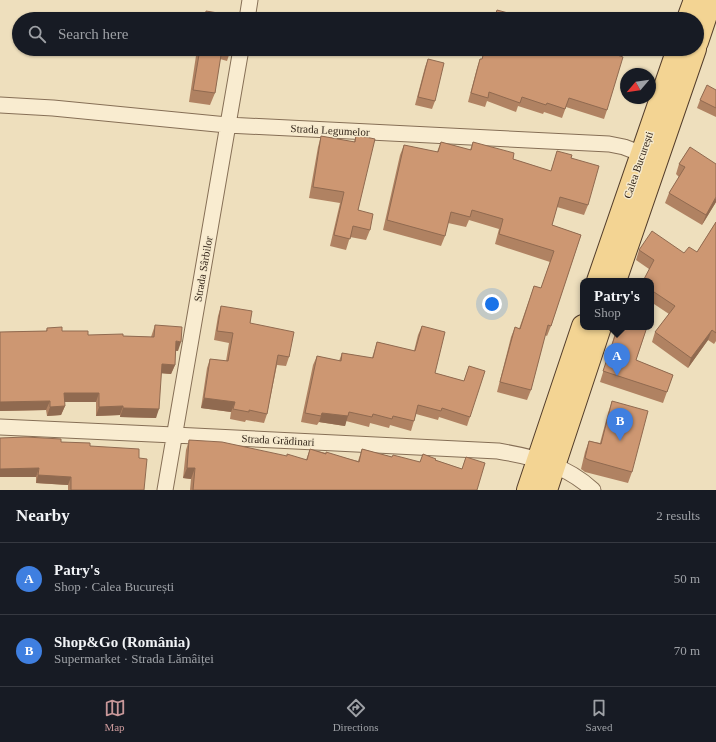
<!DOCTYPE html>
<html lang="en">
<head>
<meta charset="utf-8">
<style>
  body { margin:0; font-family:"Times New Roman",serif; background:#20242c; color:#f1f3f6 }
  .compass { position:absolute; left:620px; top:68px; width:36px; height:36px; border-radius:50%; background:#171b24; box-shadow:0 1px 3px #0004; rotate:241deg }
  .you { position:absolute; left:492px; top:304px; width:14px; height:14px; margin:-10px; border:3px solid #fff; border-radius:50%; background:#1a73e8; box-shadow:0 0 0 6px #1a73e833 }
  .badge { display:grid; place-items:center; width:26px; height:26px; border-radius:50%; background:#c89799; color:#fff; font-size:13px; font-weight:700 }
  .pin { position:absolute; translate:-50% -33px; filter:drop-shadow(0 1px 2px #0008) }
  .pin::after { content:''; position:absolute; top:21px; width:14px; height:12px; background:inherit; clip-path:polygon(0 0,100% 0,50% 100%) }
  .popup { position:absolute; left:580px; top:278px; width:74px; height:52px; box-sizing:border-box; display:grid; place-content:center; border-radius:8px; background:#171b24; filter:drop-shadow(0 1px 3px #0005); font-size:13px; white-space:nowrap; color:#9ea1a6 }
  .popup b { font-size:15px; color:#f1f3f6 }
  .popup::after { content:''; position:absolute; left:50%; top:100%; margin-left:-8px; border:8px solid transparent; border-top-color:#171b24 }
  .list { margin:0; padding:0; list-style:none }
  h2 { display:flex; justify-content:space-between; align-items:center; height:52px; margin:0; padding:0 16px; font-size:17px }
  h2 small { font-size:13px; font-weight:400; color:#9ea1a6 }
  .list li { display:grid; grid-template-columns:26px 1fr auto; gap:12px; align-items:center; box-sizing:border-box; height:72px; padding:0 16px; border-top:1px solid #363941 }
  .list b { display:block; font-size:15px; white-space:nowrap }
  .list p { margin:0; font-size:13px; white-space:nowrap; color:#9ea1a6 }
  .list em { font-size:13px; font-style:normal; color:#9ea1a6 }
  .icon { flex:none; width:22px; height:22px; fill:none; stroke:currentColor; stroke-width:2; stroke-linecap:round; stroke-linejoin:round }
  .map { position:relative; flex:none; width:716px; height:490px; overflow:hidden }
  .search { position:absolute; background:#171b24; box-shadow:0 1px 3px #0004; left:12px; right:12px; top:12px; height:44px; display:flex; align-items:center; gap:10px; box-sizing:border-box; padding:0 14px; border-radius:22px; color:#9ea1a6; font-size:15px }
  .sheet { height:196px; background:#171b24 }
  nav { display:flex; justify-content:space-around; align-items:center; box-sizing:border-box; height:56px; border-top:1px solid #363941; background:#171b24; font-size:11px; color:#9ea1a6 }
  nav a { display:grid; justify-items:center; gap:2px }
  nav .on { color:#c89799 }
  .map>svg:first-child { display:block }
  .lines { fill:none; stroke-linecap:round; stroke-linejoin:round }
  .minor-casing { stroke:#866f56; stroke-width:17 }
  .primary-casing { stroke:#533d2b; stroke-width:24 }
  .minor { stroke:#f9ecd0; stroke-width:15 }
  .primary { stroke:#f3d493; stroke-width:22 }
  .wall { fill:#b08262 }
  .shaded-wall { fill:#906a50 }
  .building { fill:#cd9772; stroke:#906a50 }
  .labels { text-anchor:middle; stroke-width:3; stroke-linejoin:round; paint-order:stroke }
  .street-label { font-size:11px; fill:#35271b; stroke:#f5e9cd }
</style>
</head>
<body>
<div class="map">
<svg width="716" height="490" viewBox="0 0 716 490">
  <rect width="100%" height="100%" fill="#eedfbd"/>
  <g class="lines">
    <g class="minor-casing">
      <path id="minor" d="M 247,19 L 250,0
        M 0,105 L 53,108 L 227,125 L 609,144 L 624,147 L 650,157
        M 0,427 L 174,435 L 498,451 C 534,457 566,465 593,490
        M 165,490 L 241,49"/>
    </g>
    <g class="primary-casing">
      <path id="primary" d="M 688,19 L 695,0
        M 697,42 L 711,0
        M 598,281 L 678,49
        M 615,281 L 695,49
        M 528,490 L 583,326
        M 546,490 L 600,327"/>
    </g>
    <use href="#minor" class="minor"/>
    <use href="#primary" class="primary"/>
  </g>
  <path class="wall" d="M 197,49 L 231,49 L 227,61 L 220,59 L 215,93 L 210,105 L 189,102 Z
    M 485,49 L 541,49 L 549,51 L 550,49 L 602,49 L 602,50 L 607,110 L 604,119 L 566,107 L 562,118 L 544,112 L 543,114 L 518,106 L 516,112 L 487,101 L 485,107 L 468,102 L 477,68 L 480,59 L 482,59 Z
    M 428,59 L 435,101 L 432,109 L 415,105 L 425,67 Z
    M 716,90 L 716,117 L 697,108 L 700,100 Z
    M 356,135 L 358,210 L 370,230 L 366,240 L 350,237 L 346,250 L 330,246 L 340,203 L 309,198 L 318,147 L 321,136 L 354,142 Z
    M 441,142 L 470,150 L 473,142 L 513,159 L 551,171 L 557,151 L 571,158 L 588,205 L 584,215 L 557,207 L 552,225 L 581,235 L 551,326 L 547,336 L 545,335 L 531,390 L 527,400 L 497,392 L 511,337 L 515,327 L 519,329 L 534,286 L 541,288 L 550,262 L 495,244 L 499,229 L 469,220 L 466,227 L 448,223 L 445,236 L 441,246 L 383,230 L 400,155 L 404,145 L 437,152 Z
    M 690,147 L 716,202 L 702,225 L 665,203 L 669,193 L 679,177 L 676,174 L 679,164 Z
    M 716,222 L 716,341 L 714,344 L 708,340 L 688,368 L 652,342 L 655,332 L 669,314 L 651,302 L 651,281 L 649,269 L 636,260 L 639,250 L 684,253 L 697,252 Z
    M 221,306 L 250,323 L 289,357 L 286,366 L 277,365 L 267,414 L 264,423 L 246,420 L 245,422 L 230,419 L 231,412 L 201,408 L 207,368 L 210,359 L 226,361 L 229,343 L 214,340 L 218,316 Z
    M 155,325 L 178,351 L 175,351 L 175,365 L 171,374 L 161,373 L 156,418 L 120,417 L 120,415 L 96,416 L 96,402 L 64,402 L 65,406 L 61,415 L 47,416 L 46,410 L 0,411 L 0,332 L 46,331 L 47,328 L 62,331 L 88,335 L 123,336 L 151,337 Z
    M 422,326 L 435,373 L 464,381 L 469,366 L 470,417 L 467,426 L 439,417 L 438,420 L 416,414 L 411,431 L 390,425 L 389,428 L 370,423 L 369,427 L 346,421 L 345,426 L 319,422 L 317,425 L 301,422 L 313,365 L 317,356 L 339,361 L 342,353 L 372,358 L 377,342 L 414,351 L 418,335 Z
    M 617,327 L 647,327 L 636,360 L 673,375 L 663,403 L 600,382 Z
    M 612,401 L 632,472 L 628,483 L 585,472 L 581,469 L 585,452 L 589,441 L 600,443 L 608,413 Z
    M 0,438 L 61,442 L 90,446 L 139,458 L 144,490 L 68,490 L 68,485 L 36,483 L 36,477 L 0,477 Z
    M 189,440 L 306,460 L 310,449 L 358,461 L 362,449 L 392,457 L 420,462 L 423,454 L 435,460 L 462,469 L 466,457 L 477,490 L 190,490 L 191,479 L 183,478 L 186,450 Z"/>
  <path class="shaded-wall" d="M 716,197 L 716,202 L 702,225 L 706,215 Z
    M 712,330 L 708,340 L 688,368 L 691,358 Z
    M 176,341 L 181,342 L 178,351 L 172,350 Z
    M 162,364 L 175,365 L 171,374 L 158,373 Z
    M 64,393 L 99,393 L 96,402 L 61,402 Z
    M 204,398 L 235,402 L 231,412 L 201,408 Z
    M 50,401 L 46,410 L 0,411 L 0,402 Z
    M 65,406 L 61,415 L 47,416 L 50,407 Z
    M 123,406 L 120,415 L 96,416 L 99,407 Z
    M 123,408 L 159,409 L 156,418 L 120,417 Z
    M 322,413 L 348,416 L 345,426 L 319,422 Z
    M 39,468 L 36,477 L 0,477 L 0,469 Z
    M 187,468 L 195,468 L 191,479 L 183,478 Z
    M 38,475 L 71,477 L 68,485 L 36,483 Z"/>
  <path class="building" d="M 497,10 L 519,16 L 518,19 L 494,19 Z
    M 206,11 L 236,16 L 236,19 L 205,19 Z
    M 583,13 L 601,19 L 581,19 Z
    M 200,49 L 222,49 L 215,93 L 193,90 Z
    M 485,49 L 541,49 L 549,52 L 550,49 L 602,49 L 602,50 L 623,57 L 607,110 L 569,98 L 565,109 L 547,103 L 546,105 L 522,97 L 520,103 L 489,92 L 488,98 L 471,93 L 480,59 L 482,59 Z
    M 428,59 L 444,63 L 435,101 L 418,97 Z
    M 707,85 L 716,90 L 716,108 L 700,100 Z
    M 356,135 L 375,139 L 358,210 L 373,214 L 370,230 L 353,226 L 350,239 L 334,235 L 344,192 L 313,187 L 321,136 L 355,142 Z
    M 441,142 L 471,150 L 473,142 L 514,153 L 513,159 L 551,171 L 557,151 L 572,155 L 571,158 L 599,166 L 588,205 L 560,197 L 552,225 L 581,235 L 551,326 L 548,325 L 531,390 L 500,382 L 515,327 L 520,329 L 534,286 L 541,288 L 554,251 L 499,234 L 503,219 L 472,210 L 470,217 L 451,212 L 445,236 L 387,220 L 404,145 L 438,152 Z
    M 690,147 L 716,164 L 716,197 L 706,215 L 669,193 L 685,167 L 679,164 Z
    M 716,222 L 716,333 L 712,330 L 691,358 L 655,332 L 675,306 L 651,290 L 651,281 L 643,281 L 654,260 L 639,250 L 652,231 L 684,253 L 689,247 L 697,252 Z
    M 221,306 L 252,311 L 250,323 L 294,332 L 289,357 L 278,355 L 267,414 L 249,410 L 249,412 L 233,409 L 235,402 L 204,398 L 210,359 L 228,361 L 233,333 L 217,331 Z
    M 155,325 L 182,327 L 181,342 L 176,341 L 175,365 L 162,364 L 159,409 L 123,408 L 123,406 L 99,407 L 99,393 L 64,393 L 65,406 L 50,407 L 50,401 L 0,402 L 0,332 L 47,331 L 47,328 L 62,327 L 62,331 L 88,331 L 88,335 L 123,334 L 123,336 L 154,337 Z
    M 422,326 L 445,332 L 435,373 L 464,381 L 469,366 L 485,371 L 470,417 L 442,408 L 441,411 L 418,405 L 414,421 L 393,416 L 392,419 L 373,414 L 372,417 L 349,412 L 348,416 L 322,413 L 321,416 L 305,413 L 317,356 L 341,361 L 342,353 L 373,358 L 377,342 L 415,351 Z
    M 618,327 L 647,327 L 636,360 L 673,375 L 667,392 L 603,371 Z
    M 612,401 L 648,411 L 632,472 L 589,460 L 585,458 L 589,441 L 601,444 Z
    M 26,437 L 61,439 L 61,442 L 90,443 L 90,446 L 139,449 L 139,458 L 147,459 L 144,490 L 71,490 L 71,477 L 38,475 L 39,468 L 0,469 L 0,438 Z
    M 189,440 L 222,442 L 287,456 L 287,454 L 307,460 L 310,449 L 326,454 L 326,452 L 359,462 L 362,449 L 392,457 L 393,455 L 420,462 L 423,454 L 436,459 L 435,460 L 462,469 L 466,457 L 485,463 L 477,490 L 193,490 L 195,468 L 187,468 Z"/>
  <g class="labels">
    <g class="street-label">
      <text transform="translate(330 130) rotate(3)" y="4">Strada Legumelor</text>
      <text transform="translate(638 165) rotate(-71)" y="4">Calea București</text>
      <text transform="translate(203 269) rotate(-80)" y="4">Strada Sârbilor</text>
      <text transform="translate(278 440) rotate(3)" y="4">Strada Grădinari</text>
    </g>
  </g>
</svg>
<svg class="compass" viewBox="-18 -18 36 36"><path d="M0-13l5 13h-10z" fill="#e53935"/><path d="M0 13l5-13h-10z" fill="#9ea1a6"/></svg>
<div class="you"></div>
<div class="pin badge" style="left:617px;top:376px;background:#3f7fe0">A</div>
<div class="popup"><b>Patry's</b>Shop</div>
<div class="pin badge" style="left:620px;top:441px;background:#3f7fe0">B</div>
<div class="search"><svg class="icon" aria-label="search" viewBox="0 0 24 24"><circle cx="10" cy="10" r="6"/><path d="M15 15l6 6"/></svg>Search here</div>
</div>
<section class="sheet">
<h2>Nearby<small>2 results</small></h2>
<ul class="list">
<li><span class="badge" style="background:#3f7fe0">A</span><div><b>Patry's</b><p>Shop · Calea București</p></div><em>50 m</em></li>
<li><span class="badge" style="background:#3f7fe0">B</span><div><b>Shop&amp;Go (România)</b><p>Supermarket · Strada Lămâiței</p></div><em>70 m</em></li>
</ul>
</section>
<nav>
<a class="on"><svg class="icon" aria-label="map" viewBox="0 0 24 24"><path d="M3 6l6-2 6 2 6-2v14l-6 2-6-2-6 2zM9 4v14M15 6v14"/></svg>Map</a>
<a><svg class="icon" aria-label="directions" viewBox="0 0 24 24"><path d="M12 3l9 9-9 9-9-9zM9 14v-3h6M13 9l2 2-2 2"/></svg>Directions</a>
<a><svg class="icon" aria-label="saved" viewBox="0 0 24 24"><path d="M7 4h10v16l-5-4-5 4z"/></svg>Saved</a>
</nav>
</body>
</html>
